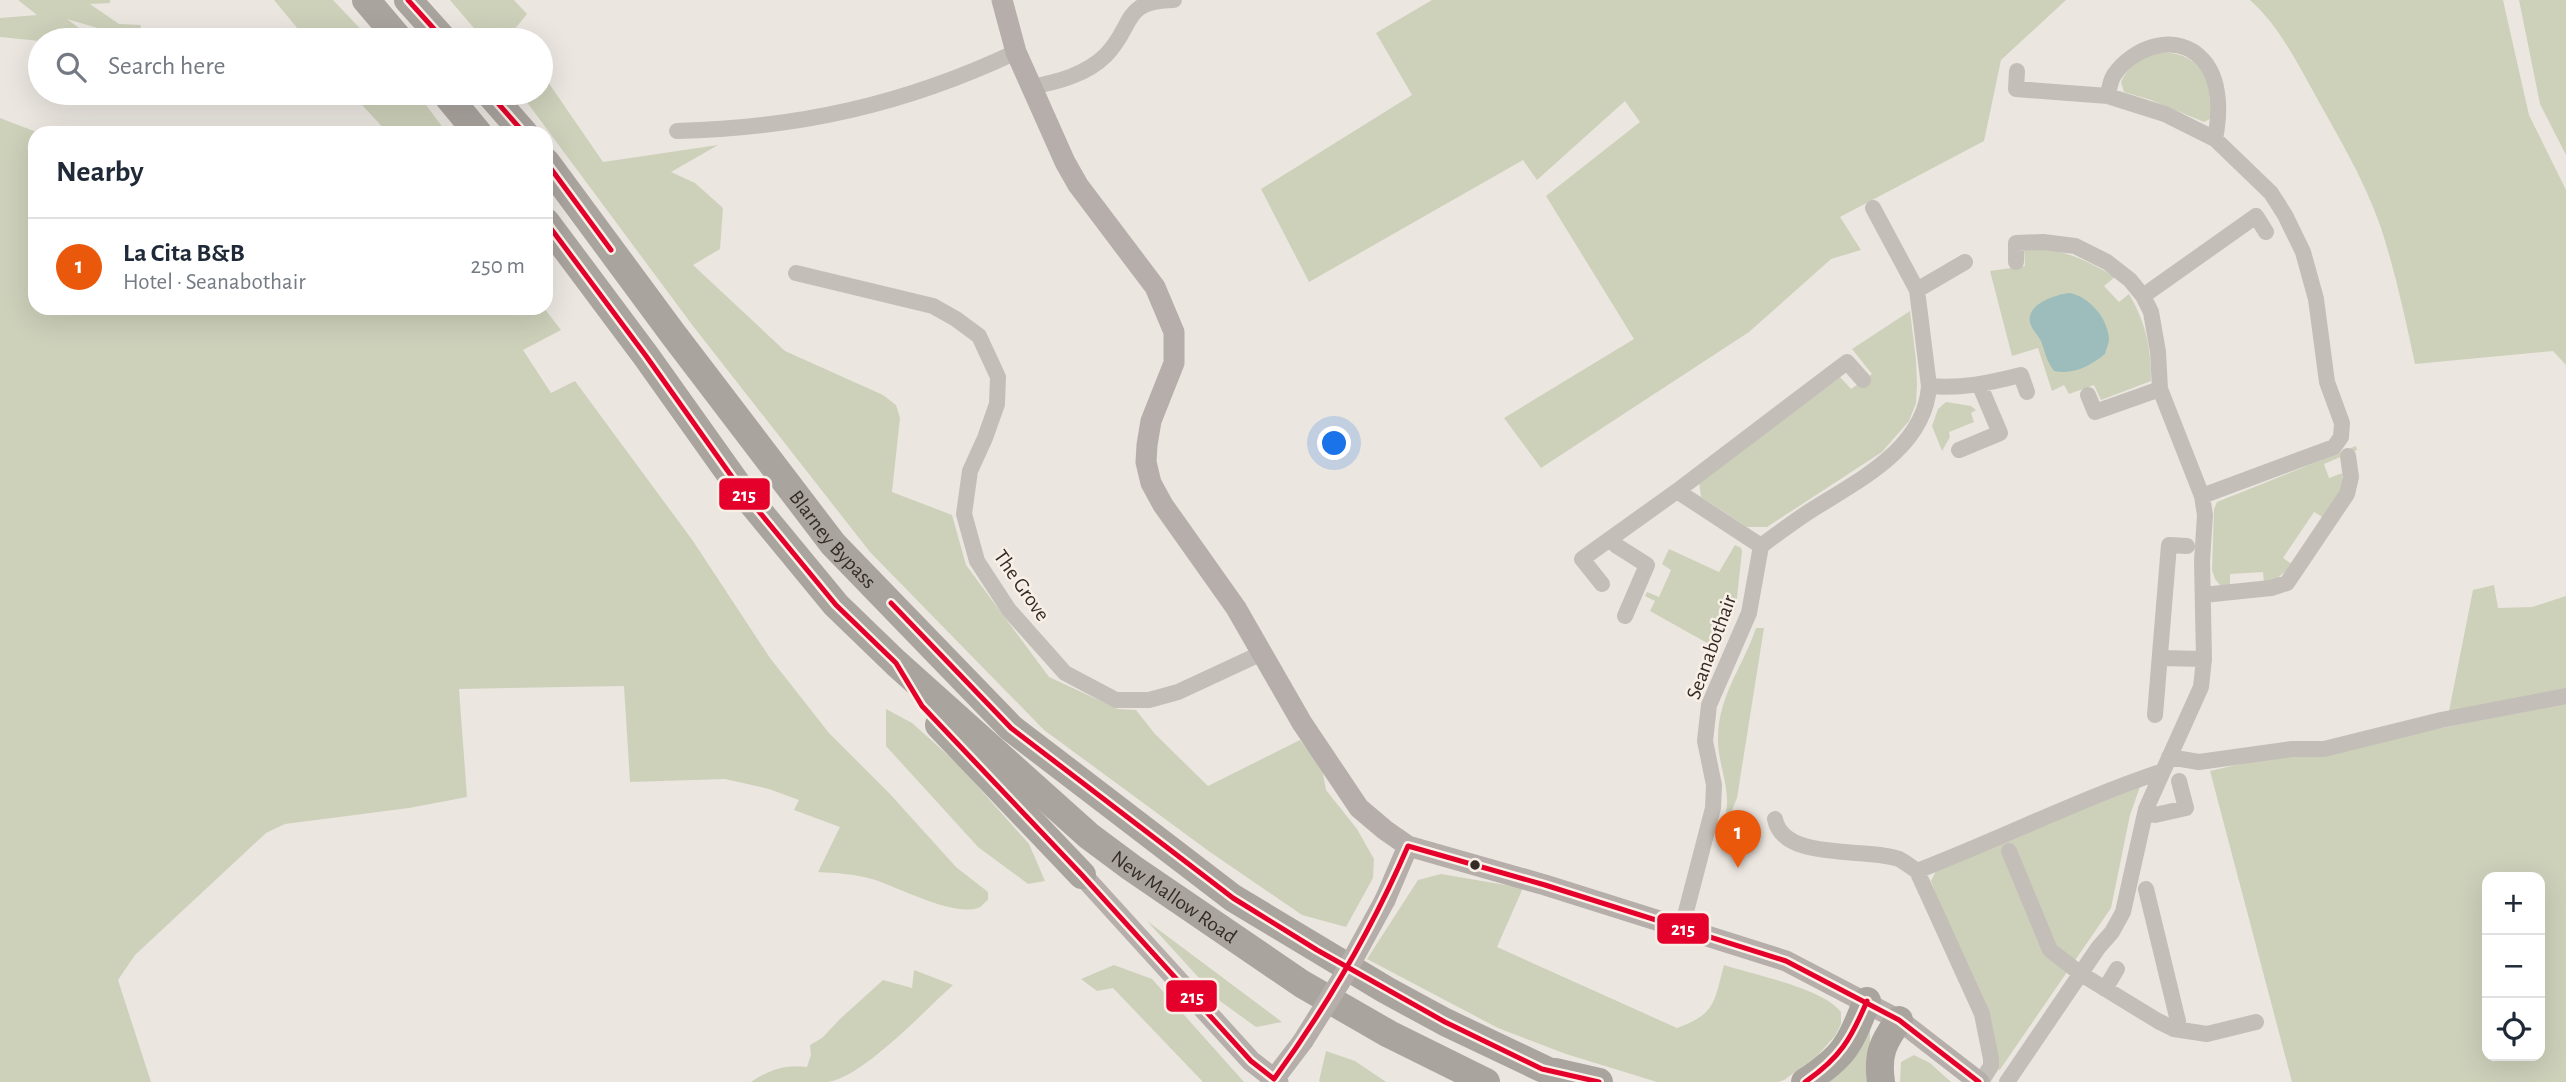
<!DOCTYPE html>
<html lang="en">
<head>
<meta charset="utf-8">
<style>
  body { margin:0; font-family:"Alegreya Sans",sans-serif; background:#f2f2f3; color:#1f2937 }
  .controls { position:absolute; right:21px; bottom:21px; display:grid; overflow:hidden; border-radius:14px; box-shadow:0 7px 28px #0002 }
  .controls button { width:63px; height:63px; display:grid; place-items:center; padding:0; border:0; border-bottom:2px solid #e0e1e3; background:#fff; color:#1f2937; font:35px sans-serif }
  .you { position:absolute; left:1335px; top:444px; width:24px; height:24px; margin:-18px; border:5px solid #fff; border-radius:50%; background:#1a73e8; box-shadow:0 0 0 10px #1a73e833 }
  .badge { display:grid; place-items:center; width:46px; height:46px; border-radius:50%; background:#ea580c; color:#fff; font-size:23px; font-weight:700 }
  .pin { position:absolute; translate:-50% -58px; filter:drop-shadow(0 2px 4px #0008) }
  .pin::after { content:''; position:absolute; top:37px; width:24px; height:21px; background:inherit; clip-path:polygon(0 0,100% 0,50% 100%) }
  .list { margin:0; padding:0; list-style:none }
  h2 { display:flex; justify-content:space-between; align-items:center; height:91px; margin:0; padding:0 28px; font-size:30px }
  h2 small { font-size:23px; font-weight:400; color:#747a83 }
  .list li { display:grid; grid-template-columns:46px 1fr auto; gap:21px; align-items:center; box-sizing:border-box; height:98px; padding:0 28px; border-top:2px solid #e0e1e3 }
  .list b { display:block; font-size:26px; white-space:nowrap }
  .list p { margin:0; font-size:23px; white-space:nowrap; color:#747a83 }
  .list em { font-size:23px; font-style:normal; color:#747a83 }
  .icon { flex:none; width:38px; height:38px; fill:none; stroke:currentColor; stroke-width:2; stroke-linecap:round; stroke-linejoin:round }
  .map { position:relative; flex:none; width:2566px; height:1082px; overflow:hidden }
  .search { position:absolute; background:#fff; box-shadow:0 7px 28px #0002; left:28px; top:28px; width:525px; height:77px; display:flex; align-items:center; gap:18px; box-sizing:border-box; padding:0 24px; border-radius:38px; color:#747a83; font-size:26px }
  .panel { position:absolute; background:#fff; box-shadow:0 7px 28px #0002; left:28px; top:126px; width:525px; height:189px; border-radius:21px }
  .map>svg:first-child { display:block }
  .green { fill:#cdd1ba; fill-rule:evenodd }
  .water { fill:#9dbdbc }
  .lines { fill:none; stroke-linecap:round; stroke-linejoin:round }
  .street { stroke:#c4beb9; stroke-width:16 }
  .secondary { stroke:#b5aeaa; stroke-width:21 }
  .highway { stroke:#aaa49f; stroke-width:28 }
  .secondary-bridge { stroke:#b5aeaa; stroke-width:21 }
  .bus-1-casing { stroke:#f8f0e7; stroke-width:10 }
  .bus-1 { stroke:#e4002b; stroke-width:5 }
  .bus-dot { fill:#352b27; stroke:#f8f0e7; stroke-width:2.5 }
  .labels { text-anchor:middle; stroke-width:5; stroke-linejoin:round; paint-order:stroke }
  .street-label { font-size:21px; fill:#352b27; stroke:#f8f0e7 }
  .line-badge { stroke:#f8f0e7; stroke-width:2.5 }
  .badge-label { font-size:19px; text-anchor:middle; font-weight:bold; fill:#fff }
</style>
</head>
<body>
<div class="map">
<svg width="2566" height="1082" viewBox="0 0 2566 1082">
  <rect width="100%" height="100%" fill="#ebe6e0"/>
  <path class="green" d="M 18,0 L 110,0 L 110,3 L 90,4 L 119,24 L 141,25 L 138,40 L 67,19 L 95,40 L 40,41 L 0,37 L 0,18 L 37,15 Z
    M 274,0 L 333,0 L 371,40 L 307,40 Z
    M 450,0 L 514,0 L 527,14 L 506,40 L 484,40 Z
    M 1432,0 L 2066,0 L 2001,60 L 1984,141 L 1840,217 L 1861,250 L 1831,259 L 1749,332 L 1541,468 L 1504,418 L 1634,339 L 1546,196 L 1640,122 L 1625,101 L 1537,180 L 1523,160 L 1309,282 L 1261,189 L 1412,95 L 1376,33 Z
    M 2250,0 L 2503,0 L 2529,115 L 2566,190 L 2566,365 L 2553,351 L 2415,364 C 2405,317 2395,270 2380,225 C 2363,177 2337,135 2313,91 C 2295,59 2278,25 2250,0 Z
    M 2519,0 L 2566,0 L 2566,155 L 2540,104 Z
    M 2157,52 C 2202,52 2212,78 2210,119 L 2204,122 L 2151,100 L 2124,92 L 2121,82 C 2128,66 2141,59 2157,52 Z
    M 548,82 L 603,162 L 718,145 L 671,172 L 695,183 L 723,208 L 720,249 L 693,265 L 785,351 L 883,395 L 896,405 L 900,418 L 892,492 L 952,515 L 966,565 L 1049,677 L 1118,709 L 1136,710 L 1155,734 L 1208,786 L 1300,740 L 1322,768 L 1326,790 L 1357,829 L 1374,859 L 1373,878 L 1346,927 L 1302,915 L 1210,852 L 1044,730 L 870,552 L 693,326 L 526,101 L 535,93 L 541,93 L 541,88 Z
    M 351,93 L 417,93 L 447,133 L 388,133 Z
    M 0,118 L 39,133 L 35,133 L 35,308 L 544,308 L 561,330 L 523,350 L 551,393 L 575,381 L 693,541 L 770,658 L 829,733 L 890,794 L 956,867 L 988,892 L 988,900 C 987,900 981,907 980,907 C 957,919 896,886 872,879 C 854,874 836,873 818,872 L 840,827 L 794,810 L 799,800 L 769,789 L 725,779 L 630,782 L 624,686 L 459,689 L 467,797 L 409,808 L 285,824 L 266,833 L 135,955 L 118,980 L 151,1082 L 0,1082 Z
    M 2024,248 C 2061,248 2083,258 2115,277 L 2104,286 L 2119,302 L 2129,294 C 2146,323 2151,348 2151,381 L 2101,400 L 2094,385 L 2069,394 L 2064,385 L 2052,391 L 2038,348 L 2012,356 L 1990,271 L 2025,266 Z
    M 1910,311 L 1916,360 L 1917,385 L 1916,403 L 1909,421 L 1882,452 L 1767,527 L 1747,527 L 1701,497 L 1699,482 L 1840,377 L 1851,389 L 1872,374 L 1852,349 Z
    M 1946,402 L 1971,406 L 1976,410 L 1971,413 L 1974,422 L 1949,432 L 1950,437 L 1942,451 L 1932,426 L 1938,409 Z
    M 2356,446 L 2357,450 L 2324,464 L 2329,478 L 2343,473 L 2340,493 L 2324,518 L 2314,512 L 2283,558 L 2293,565 L 2275,580 L 2264,583 L 2263,572 L 2230,574 L 2230,585 L 2220,585 L 2215,579 L 2212,570 L 2214,509 L 2217,502 Z
    M 1735,545 L 1741,548 L 1742,551 L 1736,607 L 1716,648 L 1650,611 L 1655,601 L 1645,596 L 1647,592 L 1659,597 L 1671,570 L 1662,564 L 1669,549 L 1719,572 Z
    M 2494,585 L 2498,608 L 2532,607 L 2566,596 L 2566,690 L 2449,711 L 2473,590 Z
    M 1756,628 L 1764,628 L 1737,798 L 1730,815 L 1726,813 C 1731,787 1717,763 1718,737 C 1719,694 1743,667 1756,628 Z
    M 2566,703 L 2566,1082 L 2292,1082 L 2210,771 L 2266,758 L 2387,739 ZM 2487,877 L 2540,877 L 2540,1056 L 2487,1056 Z
    M 886,709 L 912,723 L 957,763 L 1029,844 L 1045,881 L 1028,884 L 978,847 L 886,746 Z
    M 2141,784 L 2130,815 L 2111,908 L 1999,1071 L 1997,1059 L 1931,881 L 1937,869 Z
    M 1441,874 L 1523,888 L 1497,947 L 1677,1028 C 1716,1014 1714,1002 1724,965 C 1754,975 1823,988 1841,1012 L 1841,1024 L 1835,1036 L 1817,1056 L 1784,1080 L 1778,1082 L 1657,1082 L 1566,1054 L 1498,1028 L 1367,959 L 1418,880 Z
    M 1147,921 L 1282,1022 L 1256,1027 L 1220,1001 Z
    M 1114,965 L 1152,979 L 1244,1082 L 1203,1082 L 1113,988 L 1097,991 L 1081,979 Z
    M 914,970 L 953,985 C 925,1010 863,1077 828,1082 C 804,1082 776,1082 751,1082 C 768,1070 787,1064 807,1067 L 811,1055 L 810,1045 L 822,1038 L 840,1019 L 883,980 L 912,988 Z
    M 1870,1024 L 1870,1082 L 1825,1082 Z
    M 1326,1051 L 1355,1061 L 1386,1082 L 1321,1082 L 1319,1081 Z
    M 1914,1055 L 1930,1063 L 1951,1082 L 1900,1082 L 1901,1062 Z"/>
  <path class="water" d="M 2070,293 C 2089,297 2107,317 2109,338 C 2109,343 2106,350 2105,354 C 2090,366 2074,375 2054,371 C 2047,362 2045,352 2041,341 C 2038,335 2031,329 2030,322 C 2026,304 2057,294 2070,293 Z"/>
  <g class="lines">
    <path class="street" d="M 2017,71 L 2016,89 L 2108,96 L 2165,114 L 2215,139 L 2271,193 L 2285,215 L 2303,252 L 2316,299 L 2327,382 L 2342,423 L 2341,437 L 2334,447 L 2202,496
      M 1031,87 C 1057,82 1086,75 1106,55 C 1135,25 1121,1 1174,0
      M 2108,96 C 2109,89 2110,81 2114,75 C 2133,47 2177,31 2203,60 C 2221,80 2220,114 2215,139
      M 677,131 C 799,128 906,104 1016,52
      M 796,273 L 933,306 L 956,319 L 979,336 L 998,377 L 997,404 L 985,438 L 970,471 L 964,514 L 977,561 L 1009,610 L 1065,673 L 1116,700 L 1149,700 L 1178,692 L 1262,653
      M 1917,290 L 1965,262
      M 2143,296 L 2256,216 L 2266,232
      M 1929,386 C 1962,389 1989,383 2021,375 L 2027,392
      M 2088,395 L 2095,412 L 2160,389
      M 1959,450 L 2000,433 L 1980,386
      M 1677,491 L 1761,546
      M 1610,539 L 1617,546 L 1647,565 L 1625,616
      M 1761,546 C 1777,534 1793,522 1810,511 C 1857,481 1925,449 1929,386 L 1917,290 L 1873,208
      M 1602,584 L 1582,559 L 1677,491 L 1847,362 L 1863,380
      M 2203,595 L 2271,588 L 2287,583 L 2347,494 L 2351,477 L 2348,456
      M 2160,658 L 2204,659
      M 2155,715 L 2169,545 L 2187,546
      M 2169,757 L 2199,762 L 2292,749 L 2324,749 L 2441,720 L 2566,696
      M 2145,813 L 2155,815 L 2186,808 L 2179,781
      M 1775,819 C 1783,862 1868,847 1899,859 C 1905,862 1911,867 1917,871 L 1982,1014 L 1991,1059 L 1991,1066 L 1981,1082
      M 2009,851 L 2050,950 L 2081,974 L 2158,1021 L 2174,1029 L 2207,1034 L 2256,1022
      M 1917,871 C 2000,839 2079,799 2163,771
      M 2146,889 L 2178,1021 L 2174,1029
      M 1682,927 L 1713,808 L 1714,785 L 1705,741 L 1709,705 L 1749,613 L 1761,546
      M 2105,989 L 2117,969
      M 2007,1082 L 2098,948 L 2112,932 L 2123,912 L 2146,809 L 2201,687 L 2204,659 L 2202,561 L 2205,515 L 2202,496 L 2160,389 L 2158,352 L 2151,312 L 2143,296 L 2130,280 L 2107,262 L 2075,246 L 2043,242 L 2016,243 L 2016,262"/>
    <path class="secondary" d="M 1002,0 L 1016,52 L 1065,162 L 1078,185 L 1155,287 L 1174,332 L 1174,363 L 1151,421 L 1147,445 L 1146,462 L 1151,483 L 1163,505 L 1236,608 L 1302,723 L 1359,808 L 1385,830 L 1408,846 L 1545,885 L 1786,961 L 1899,1020 L 1979,1082
      M 1082,875 L 1251,1061 L 1278,1082
      M 1385,900 L 1408,846
      M 1274,1079 L 1303,1041"/>
    <g class="highway">
      <path d="M 366,0 L 400,40"/>
      <path d="M 408,0 L 444,40"/>
      <path d="M 445,93 L 478,133"/>
      <path d="M 489,93 L 524,133"/>
      <path id="s1" d="M 546,162 L 673,334 L 833,544 L 1011,728 L 1233,898 L 1386,990 L 1445,1022 L 1571,1082"/>
      <path id="s2" d="M 546,222 L 646,356 L 742,491 L 836,605 L 896,663 L 1089,836 L 1132,868 L 1302,984 L 1389,1034 L 1486,1082"/>
      <path d="M 939,725 L 1082,875"/>
      <path d="M 1555,1072 L 1599,1082"/>
      <path d="M 1805,1082 C 1846,1055 1849,1045 1867,1001"/>
      <path d="M 1881,1082 C 1877,1054 1883,1042 1899,1020"/>
    </g>
    <path class="secondary-bridge" d="M 1303,1041 L 1343,977 L 1385,900"/>
    <g class="bus-1-casing">
      <path id="bus-1" d="M 408,0 L 444,40
        M 489,93 L 524,133
        M 546,162 L 611,250
        M 546,222 L 646,356 L 742,491 L 836,605 L 896,663 L 922,706 L 1082,875 L 1251,1061 L 1274,1079 C 1327,1006 1372,929 1408,846 L 1545,885 L 1786,961 L 1899,1020 L 1979,1082
        M 891,603 L 1011,728 L 1233,898 L 1317,950 L 1445,1022 L 1542,1069 L 1599,1082
        M 1805,1082 C 1840,1058 1851,1039 1867,1001"/>
    </g>
    <use href="#bus-1" class="bus-1"/>
  </g>
  <circle class="bus-dot" cx="1475" cy="865" r="6"/>
  <g class="labels">
    <g class="street-label">
      <text dy="7" stroke="none"><textPath href="#s1" startOffset="474">Blarney Bypass</textPath></text>
      <text transform="translate(1022 585) rotate(55)" y="7">The Grove</text>
      <text transform="translate(1711 647) rotate(-70)" y="7">Seanabothair</text>
      <text dy="7" stroke="none"><textPath href="#s2" startOffset="928">New Mallow Road</textPath></text>
    </g>
  </g>
  <g class="line-badge">
    <rect x="718" y="477" width="53" height="34" rx="7" fill="#e4002b"/>
    <rect x="1656" y="912" width="54" height="33" rx="7" fill="#e4002b"/>
    <rect x="1165" y="979" width="53" height="34" rx="7" fill="#e4002b"/>
  </g>
  <g class="badge-label">
    <text x="744" y="501">215</text>
    <text x="1683" y="935">215</text>
    <text x="1192" y="1003">215</text>
  </g>
</svg>
<div class="controls">
<button>+</button>
<button>−</button>
<button><svg class="icon" aria-label="locate" viewBox="0 0 24 24"><circle cx="12" cy="12" r="6"/><path d="M12 2v4M12 18v4M2 12h4M18 12h4"/></svg></button>
</div>
<div class="you"></div>
<div class="pin badge" style="left:1738px;top:868px">1</div>
<div class="search"><svg class="icon" aria-label="search" viewBox="0 0 24 24"><circle cx="10" cy="10" r="6"/><path d="M15 15l6 6"/></svg>Search here</div>
<section class="panel">
<h2>Nearby<small></small></h2>
<ul class="list">
<li><span class="badge">1</span><div><b>La Cita B&amp;B</b><p>Hotel · Seanabothair</p></div><em>250 m</em></li>
</ul>
</section>
</div>
</body>
</html>
